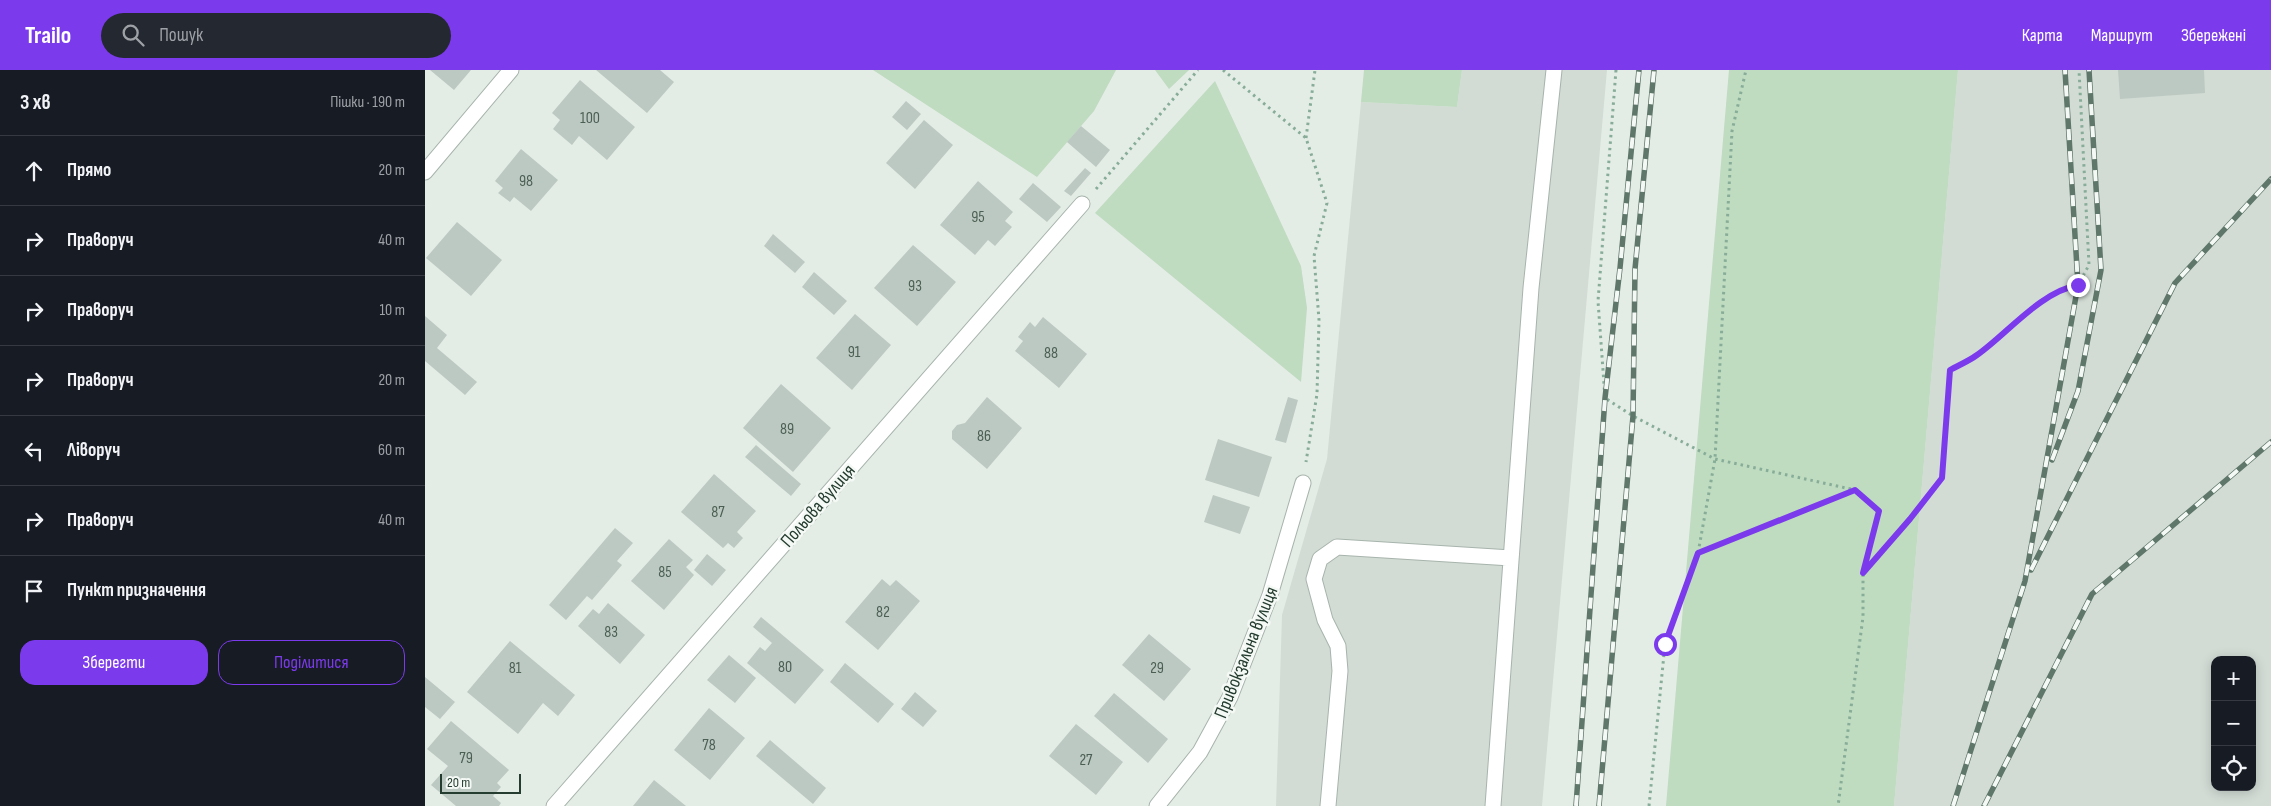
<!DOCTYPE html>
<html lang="uk">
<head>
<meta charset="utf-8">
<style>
  body { margin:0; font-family:"Sofia Sans Condensed",sans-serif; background:#242831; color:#f1f3f6 }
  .controls { position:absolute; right:15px; bottom:15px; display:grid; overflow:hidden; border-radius:10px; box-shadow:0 2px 12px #0003 }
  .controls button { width:45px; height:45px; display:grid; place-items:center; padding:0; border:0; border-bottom:1px solid #363941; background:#171b24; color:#f1f3f6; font:25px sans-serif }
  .scale { position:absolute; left:15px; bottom:12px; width:81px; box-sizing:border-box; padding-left:5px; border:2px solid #253c30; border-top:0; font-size:14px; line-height:18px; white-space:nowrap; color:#253c30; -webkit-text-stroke:4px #f4f9f5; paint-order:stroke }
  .stop { position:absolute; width:15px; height:15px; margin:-11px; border:4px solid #7c3aed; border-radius:50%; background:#fff }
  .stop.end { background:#7c3aed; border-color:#fff; box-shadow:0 1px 5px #0008 }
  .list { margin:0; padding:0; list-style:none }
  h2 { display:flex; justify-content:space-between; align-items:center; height:65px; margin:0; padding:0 20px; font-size:21px }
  h2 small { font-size:16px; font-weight:400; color:#9ea1a6 }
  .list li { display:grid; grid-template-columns:32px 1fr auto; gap:15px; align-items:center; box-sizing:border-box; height:70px; padding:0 20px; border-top:1px solid #363941 }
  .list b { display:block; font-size:19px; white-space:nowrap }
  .list em { font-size:16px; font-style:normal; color:#9ea1a6 }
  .actions { display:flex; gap:10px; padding:15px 20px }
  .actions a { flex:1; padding:11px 0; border:1px solid #7c3aed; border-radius:15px; text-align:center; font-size:18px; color:#7c3aed }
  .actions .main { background:#7c3aed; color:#fff }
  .icon { flex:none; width:28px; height:28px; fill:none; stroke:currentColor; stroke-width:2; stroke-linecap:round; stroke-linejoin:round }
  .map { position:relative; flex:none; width:1846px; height:736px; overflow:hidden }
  header { display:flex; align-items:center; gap:30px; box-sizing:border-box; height:70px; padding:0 25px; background:#7c3aed; color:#fff }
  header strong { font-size:24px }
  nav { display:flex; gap:28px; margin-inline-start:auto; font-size:18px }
  .search { width:350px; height:45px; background:#242831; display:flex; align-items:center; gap:12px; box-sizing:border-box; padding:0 18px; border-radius:28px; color:#9ea1a6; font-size:19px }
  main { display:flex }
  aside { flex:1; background:#171b24 }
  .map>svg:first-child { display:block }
  .built { fill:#d2dcd5; fill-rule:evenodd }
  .green { fill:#bfdbc0 }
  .building { fill:#bcc9c2 }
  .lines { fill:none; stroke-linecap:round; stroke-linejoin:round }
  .service-casing { stroke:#a7b4ac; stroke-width:17 }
  .minor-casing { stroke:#a7b4ac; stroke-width:17 }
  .path { stroke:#87ad98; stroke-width:3; stroke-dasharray:2.5 4; stroke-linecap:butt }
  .service { stroke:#fff; stroke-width:15 }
  .minor { stroke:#fff; stroke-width:15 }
  .rail-casing { stroke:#5f776b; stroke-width:5.5 }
  .rail { stroke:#f4f9f5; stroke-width:4; stroke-dasharray:11; stroke-linecap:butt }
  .route { stroke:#7c3aed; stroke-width:6 }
  .labels { text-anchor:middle; stroke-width:5; stroke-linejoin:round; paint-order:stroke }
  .number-label { font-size:16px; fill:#4b5f54 }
  .street-label { font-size:19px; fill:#253c30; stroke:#f4f9f5 }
</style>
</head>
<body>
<header>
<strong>Trailo</strong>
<div class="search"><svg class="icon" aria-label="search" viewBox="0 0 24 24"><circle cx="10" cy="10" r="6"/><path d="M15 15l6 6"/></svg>Пошук</div>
<nav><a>Карта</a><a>Маршрут</a><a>Збережені</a></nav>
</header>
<main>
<aside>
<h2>3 хв<small>Пішки · 190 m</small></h2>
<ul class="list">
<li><svg class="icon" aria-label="ahead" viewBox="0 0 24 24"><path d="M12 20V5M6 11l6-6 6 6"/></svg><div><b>Прямо</b></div><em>20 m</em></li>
<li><svg class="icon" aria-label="right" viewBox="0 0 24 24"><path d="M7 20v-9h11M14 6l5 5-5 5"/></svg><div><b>Праворуч</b></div><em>40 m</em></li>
<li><svg class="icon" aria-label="right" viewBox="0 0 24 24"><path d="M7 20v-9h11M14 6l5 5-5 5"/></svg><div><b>Праворуч</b></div><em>10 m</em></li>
<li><svg class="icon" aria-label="right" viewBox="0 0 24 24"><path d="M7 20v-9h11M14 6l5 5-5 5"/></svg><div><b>Праворуч</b></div><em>20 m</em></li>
<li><svg class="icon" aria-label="left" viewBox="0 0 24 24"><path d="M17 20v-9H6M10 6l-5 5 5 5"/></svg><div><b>Ліворуч</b></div><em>60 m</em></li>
<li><svg class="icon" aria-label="right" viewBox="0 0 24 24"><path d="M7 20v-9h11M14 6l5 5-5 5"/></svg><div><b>Праворуч</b></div><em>40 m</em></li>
<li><svg class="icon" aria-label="arrive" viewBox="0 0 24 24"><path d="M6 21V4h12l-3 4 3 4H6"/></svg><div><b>Пункт призначення</b></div></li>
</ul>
<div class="actions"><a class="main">Зберегти</a><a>Поділитися</a></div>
</aside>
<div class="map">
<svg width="1846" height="736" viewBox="0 0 1846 736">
  <rect width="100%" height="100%" fill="#e4ece6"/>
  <path class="built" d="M 1037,0 L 1182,0 L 1117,736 L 851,736 L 857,545 L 902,389 L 936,32 L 1032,37 Z
    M 1533,0 L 1846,0 L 1846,736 L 1469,736 ZM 1790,590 L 1827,590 L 1827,717 L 1790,717 Z"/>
  <path class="green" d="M 448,0 L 691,0 L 669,41 L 612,107 Z
    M 730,0 L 764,0 L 744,19 Z
    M 939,0 L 1037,0 L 1032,37 L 936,32 Z
    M 1304,0 L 1533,0 L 1469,736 L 1241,736 Z
    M 790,11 L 876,196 L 882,238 L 876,312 L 670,143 Z"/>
  <path class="building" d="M 5,0 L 46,0 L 29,20 Z
    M 171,0 L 235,0 L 249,12 L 222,43 Z
    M 1693,0 L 1779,0 L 1780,23 L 1695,29 Z
    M 155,10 L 210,57 L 182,90 L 154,66 L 147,75 L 128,59 L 135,50 L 127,43 Z
    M 481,31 L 496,44 L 482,60 L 467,47 Z
    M 499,50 L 528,75 L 490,119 L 461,93 Z
    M 656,56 L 685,80 L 671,97 L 642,72 Z
    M 96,79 L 133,110 L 106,141 L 89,127 L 85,132 L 73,123 L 78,118 L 70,111 Z
    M 660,98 L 666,103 L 646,126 L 639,121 Z
    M 553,111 L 588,142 L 580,151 L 587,157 L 570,176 L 563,170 L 550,185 L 515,155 Z
    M 608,113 L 636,137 L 622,152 L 594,129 Z
    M 32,152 L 77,190 L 46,226 L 1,188 Z
    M 348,164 L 380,192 L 370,203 L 339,176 Z
    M 488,175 L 531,212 L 492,256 L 449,218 Z
    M 389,202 L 422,231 L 409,245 L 377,217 Z
    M 430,244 L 466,275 L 427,320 L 391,288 Z
    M 0,246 L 22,265 L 12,278 L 52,312 L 40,325 L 0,291 Z
    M 618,247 L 662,284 L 634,318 L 590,281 L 598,271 L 593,267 L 605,252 L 610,257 Z
    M 356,314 L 406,358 L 368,402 L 318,358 Z
    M 562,327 L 597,358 L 562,399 L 527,369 L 527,361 L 532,355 L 540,353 Z
    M 863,327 L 873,330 L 861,373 L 850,370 Z
    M 793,369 L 847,387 L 834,427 L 780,410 Z
    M 331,375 L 376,414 L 366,426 L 320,387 Z
    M 289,404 L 331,441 L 312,462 L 318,468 L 309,478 L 303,473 L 298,478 L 256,442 Z
    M 788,425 L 825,437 L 815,464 L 779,452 Z
    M 190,458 L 208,473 L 192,491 L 197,495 L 167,530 L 162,526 L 141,550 L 124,535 Z
    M 244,469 L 268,490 L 261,497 L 269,505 L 239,540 L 206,511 Z
    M 282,484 L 301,500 L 287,516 L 269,500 Z
    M 457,509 L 465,516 L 471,510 L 495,531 L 453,580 L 420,552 Z
    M 183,533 L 220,565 L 195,594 L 153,556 L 168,539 L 174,544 Z
    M 336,547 L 399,600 L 370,634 L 322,593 L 335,577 L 340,581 L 347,573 L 328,557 Z
    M 724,564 L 766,599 L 739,631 L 697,595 Z
    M 85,571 L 150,625 L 133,646 L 118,633 L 93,664 L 42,622 Z
    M 304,585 L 331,608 L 310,633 L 282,610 Z
    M 420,593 L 469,634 L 453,653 L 405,612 Z
    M 0,607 L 30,632 L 15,649 L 0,637 Z
    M 490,622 L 512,641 L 498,657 L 476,639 Z
    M 689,623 L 743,669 L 723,693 L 669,646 Z
    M 284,638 L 320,668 L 285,710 L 249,680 Z
    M 26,651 L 84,700 L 72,713 L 76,717 L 68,726 L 76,733 L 74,736 L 31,736 L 6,715 L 23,696 L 2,679 Z
    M 651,654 L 698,692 L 671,725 L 624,686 Z
    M 345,670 L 401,718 L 388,734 L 331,686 Z
    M 229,710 L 261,736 L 208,736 Z"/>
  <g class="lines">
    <g class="service-casing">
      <path id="service" d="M 903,736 L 915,601 L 913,576 L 900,550 L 889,509 L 895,489 L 912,477 L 1086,488
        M 1068,736 L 1106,218 L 1129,0"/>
    </g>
    <g class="minor-casing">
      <path id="minor" d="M 0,102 L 86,0
        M 129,736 L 657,134
        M 732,736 L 775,682 L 805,627 L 845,525 L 878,413"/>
    </g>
    <path class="path" d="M 798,0 L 881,68 L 902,133 L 889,186 L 894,250 L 892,324 L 881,392
      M 1191,0 L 1173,231 L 1180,328 L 1208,346 L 1290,389 L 1430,420 L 1454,441 L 1438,503 L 1438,547 L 1413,736
      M 881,68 L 890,0
      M 671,119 L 773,0
      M 1273,483 L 1430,421
      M 1439,502 L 1485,449 L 1517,408 L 1525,300 C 1534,295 1544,291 1552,285 C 1582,264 1615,221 1653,215 L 1664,195 L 1654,0
      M 1224,736 L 1240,574 L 1273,483 L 1290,389 L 1307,61 L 1321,0"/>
    <use href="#service" class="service"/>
    <use href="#minor" class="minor"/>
    <g class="rail-casing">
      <path id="rail" d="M 1627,390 L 1653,321 L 1676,200 L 1664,0
        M 1606,500 L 1750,213 L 1846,109
        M 1151,736 L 1180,328 L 1195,198 L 1214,0
        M 1174,736 L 1208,346 L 1210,199 L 1229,0
        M 1528,736 L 1600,511 L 1653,215 L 1640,0
        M 1559,736 L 1667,524 L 1846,372"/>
    </g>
    <use href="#rail" class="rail"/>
  </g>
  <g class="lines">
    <path class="route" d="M 1240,574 L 1273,483 L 1430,420 L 1454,441 L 1438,503 L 1485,449 L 1517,408 L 1525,300 C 1534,295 1544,291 1552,285 C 1582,264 1615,222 1653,215"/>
  </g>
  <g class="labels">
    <g class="number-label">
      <text x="165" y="53">100</text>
      <text x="101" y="116">98</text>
      <text x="553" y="152">95</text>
      <text x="490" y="221">93</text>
      <text x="429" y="287">91</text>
      <text x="626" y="288">88</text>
      <text x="362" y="364">89</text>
      <text x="559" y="371">86</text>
      <text x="293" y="447">87</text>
      <text x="240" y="507">85</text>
      <text x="458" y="547">82</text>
      <text x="186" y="567">83</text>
      <text x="360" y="602">80</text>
      <text x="90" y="603">81</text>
      <text x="732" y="603">29</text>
      <text x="284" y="680">78</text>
      <text x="41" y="693">79</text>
      <text x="661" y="695">27</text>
    </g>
    <g class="street-label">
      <text transform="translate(392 435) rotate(-49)" y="7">Польова вулиця</text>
      <text transform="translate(820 582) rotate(-68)" y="7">Привокзальна вулиця</text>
    </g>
  </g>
</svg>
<div class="controls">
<button>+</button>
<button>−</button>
<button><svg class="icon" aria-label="locate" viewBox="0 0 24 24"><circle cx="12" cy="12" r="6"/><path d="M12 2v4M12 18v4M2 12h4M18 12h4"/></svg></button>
</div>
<div class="scale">20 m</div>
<div class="stop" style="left:1240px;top:574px"></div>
<div class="stop end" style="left:1653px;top:215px"></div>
</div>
</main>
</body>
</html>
